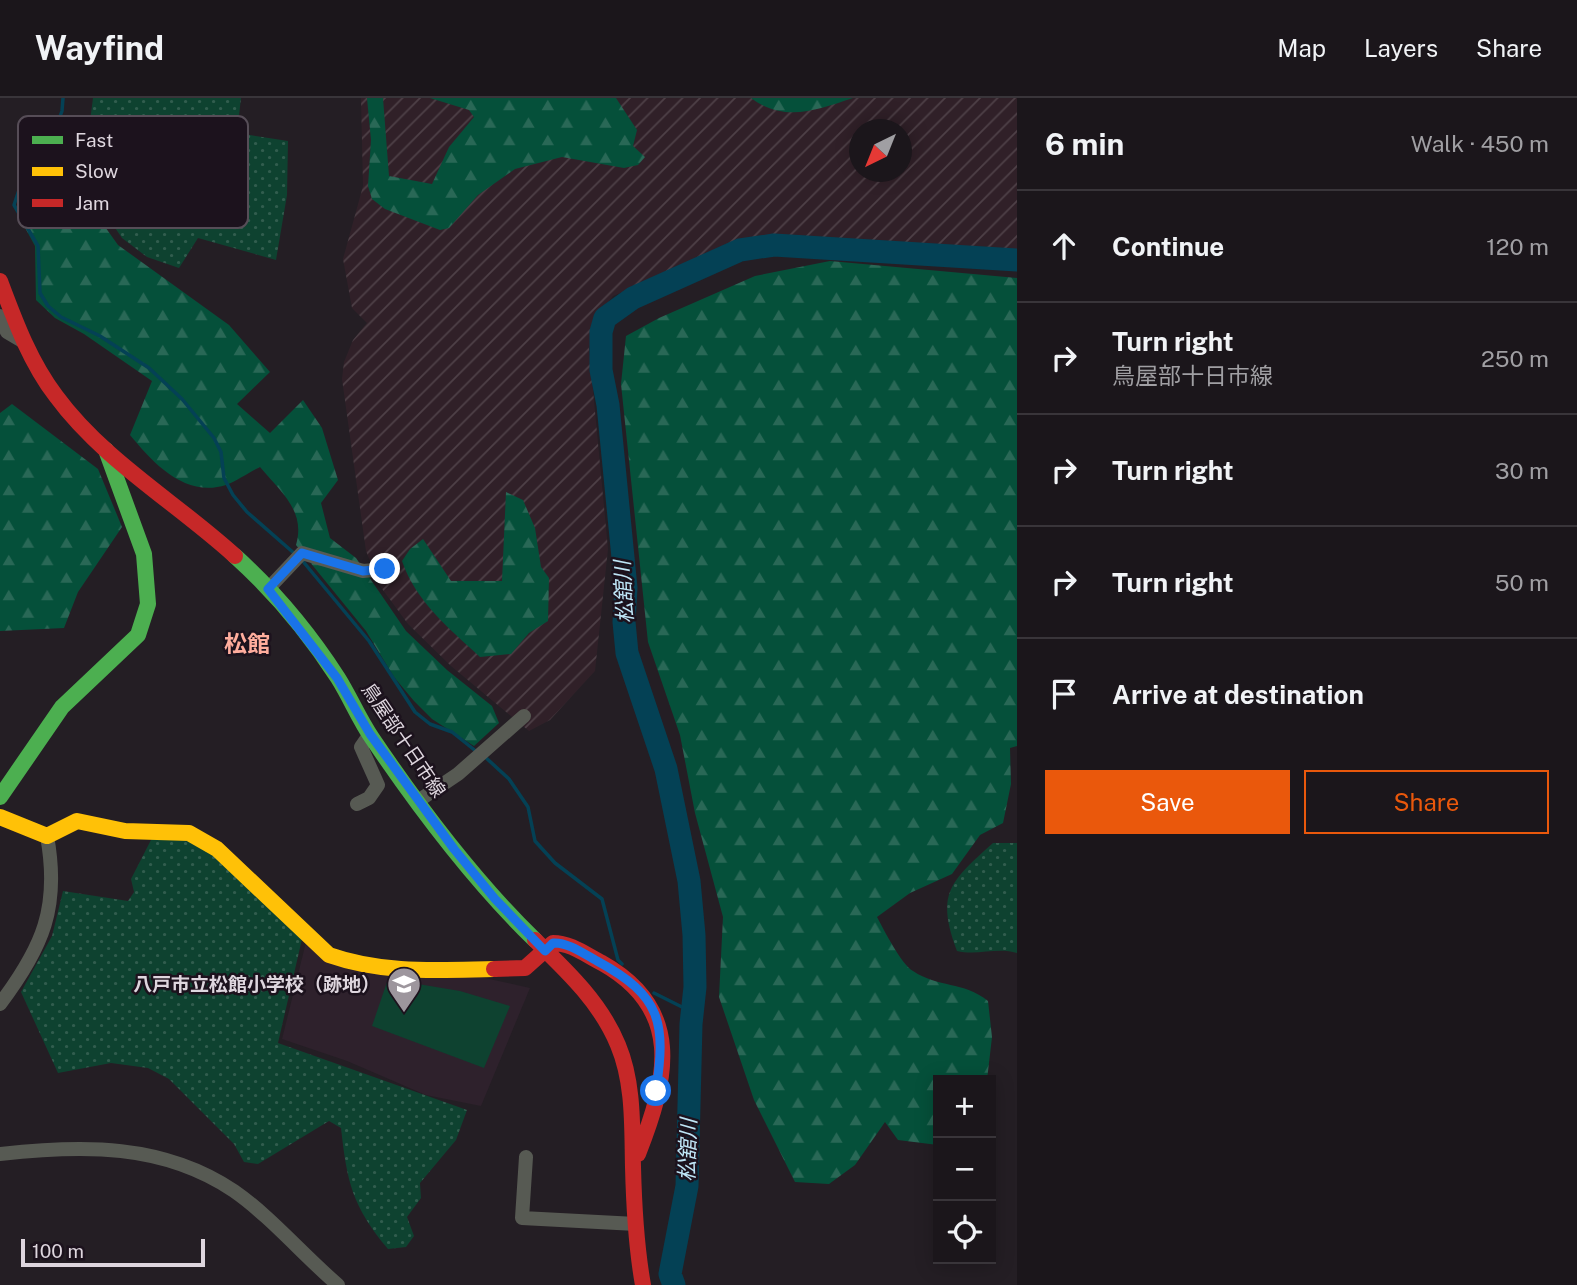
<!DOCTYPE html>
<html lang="en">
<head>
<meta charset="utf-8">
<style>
  body { margin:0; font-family:"Public Sans","Noto Sans JP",sans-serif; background:#282328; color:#f1f3f6 }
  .controls { position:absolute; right:21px; bottom:21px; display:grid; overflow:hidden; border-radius:0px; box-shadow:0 4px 18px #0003 }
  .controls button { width:63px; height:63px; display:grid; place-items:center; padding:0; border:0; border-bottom:2px solid #39353a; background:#1b161b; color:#f1f3f6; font:35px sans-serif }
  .compass { position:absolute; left:849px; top:21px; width:63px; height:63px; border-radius:50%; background:#1b161b; box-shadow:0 4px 18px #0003; rotate:223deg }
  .scale { position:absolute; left:21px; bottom:18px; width:184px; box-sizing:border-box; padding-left:7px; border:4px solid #ded6de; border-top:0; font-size:19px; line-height:24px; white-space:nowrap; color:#ded6de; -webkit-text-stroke:5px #1c121d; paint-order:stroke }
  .stop { position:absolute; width:21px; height:21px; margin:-16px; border:5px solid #1a73e8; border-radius:50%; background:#fff }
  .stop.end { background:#1a73e8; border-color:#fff; box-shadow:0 2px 7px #0008 }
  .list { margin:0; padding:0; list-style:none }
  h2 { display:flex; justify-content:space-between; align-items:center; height:91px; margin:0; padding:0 28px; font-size:30px }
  h2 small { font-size:23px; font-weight:400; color:#a09fa3 }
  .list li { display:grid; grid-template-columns:46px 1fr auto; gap:21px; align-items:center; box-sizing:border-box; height:112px; padding:0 28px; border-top:2px solid #39353a }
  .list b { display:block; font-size:26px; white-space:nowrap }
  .list p { margin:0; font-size:23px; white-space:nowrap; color:#a09fa3 }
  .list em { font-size:23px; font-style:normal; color:#a09fa3 }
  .actions { display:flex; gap:14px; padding:21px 28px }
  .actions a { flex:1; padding:16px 0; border:2px solid #ea580c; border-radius:0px; text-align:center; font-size:24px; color:#ea580c }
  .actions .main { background:#ea580c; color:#fff }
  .icon { flex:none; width:38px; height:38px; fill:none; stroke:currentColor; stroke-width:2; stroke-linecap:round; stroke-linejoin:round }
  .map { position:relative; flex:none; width:1017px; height:1187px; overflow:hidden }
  header { display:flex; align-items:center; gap:42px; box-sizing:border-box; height:98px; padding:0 35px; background:#1b161b; border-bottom:2px solid #39353a }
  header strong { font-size:33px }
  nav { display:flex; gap:38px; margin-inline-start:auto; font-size:24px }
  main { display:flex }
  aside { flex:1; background:#1b161b }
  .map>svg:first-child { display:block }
  .industrial { fill:url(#industrial-furrows); fill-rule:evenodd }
  .education { fill:#2e212c }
  .grass { fill:url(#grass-dots) }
  .forest { fill:url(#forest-firs) }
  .garden { fill:#0e4230 }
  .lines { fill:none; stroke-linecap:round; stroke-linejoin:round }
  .stream { stroke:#044155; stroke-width:3.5 }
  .river { stroke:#044155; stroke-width:23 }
  .street { stroke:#575a53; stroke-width:14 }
  .fast { stroke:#4caf50; stroke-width:16 }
  .slow { stroke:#ffc107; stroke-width:16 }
  .jam { stroke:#c62828; stroke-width:16 }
  .route { stroke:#1a73e8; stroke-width:9 }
  .labels { text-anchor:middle; stroke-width:5; stroke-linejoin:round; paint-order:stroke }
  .street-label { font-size:19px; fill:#ded6de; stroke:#1c121d }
  .poi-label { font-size:19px; font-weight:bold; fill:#ded6de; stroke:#1c121d; text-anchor:end }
  .water-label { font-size:21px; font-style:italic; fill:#bfe6f7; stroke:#1c121d }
  .quarter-label { font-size:23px; font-weight:bold; fill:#ffad9d; stroke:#1c121d }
  .key { fill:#1c121d; stroke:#564d57; stroke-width:2 }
  .key-label { font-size:19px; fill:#ded6de }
</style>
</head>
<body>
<header>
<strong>Wayfind</strong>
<nav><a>Map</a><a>Layers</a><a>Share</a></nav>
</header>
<main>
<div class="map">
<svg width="1017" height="1187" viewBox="0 0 1017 1187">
  <defs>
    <pattern id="industrial-furrows" width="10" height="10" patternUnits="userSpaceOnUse" patternTransform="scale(1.75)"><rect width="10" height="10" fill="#302028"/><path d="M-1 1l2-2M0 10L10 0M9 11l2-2" fill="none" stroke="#4e4047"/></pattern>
    <pattern id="grass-dots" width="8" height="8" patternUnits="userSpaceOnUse" patternTransform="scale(1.75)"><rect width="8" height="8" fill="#0e4230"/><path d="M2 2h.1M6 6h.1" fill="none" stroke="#315d4e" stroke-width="1.8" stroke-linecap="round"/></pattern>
    <pattern id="forest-firs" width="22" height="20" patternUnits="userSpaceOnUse" patternTransform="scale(1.75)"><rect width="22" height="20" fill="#05503a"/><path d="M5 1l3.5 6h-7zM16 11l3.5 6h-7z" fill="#296856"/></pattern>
  </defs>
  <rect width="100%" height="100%" fill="#241e24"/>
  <path class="industrial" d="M 361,0 L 1017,0 L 1017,156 L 770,141 L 741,144 L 613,198 L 600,215 L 589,250 L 608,451 L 595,573 L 550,622 L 529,633 L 451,568 L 408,526 L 380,488 L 366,453 L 342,281 L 344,264 L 353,242 L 367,225 L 352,210 L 343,161 L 363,88 ZM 860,32 L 902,32 L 902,74 L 860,74 Z"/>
  <path class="education" d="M 306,844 L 321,858 L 458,874 L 530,890 L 481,1008 L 426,997 L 347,963 L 282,941 Z"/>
  <path class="grass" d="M 93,0 L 241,0 L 237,35 L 288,43 L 287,97 L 276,162 L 198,140 L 179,170 L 147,159 L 122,140 L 103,112 L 86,55 Z
    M 152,740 L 191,743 L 221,761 L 302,841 L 278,945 L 467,1012 L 456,1042 L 420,1085 L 421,1100 L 407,1119 L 414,1138 L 406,1149 L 388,1151 C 352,1108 347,1084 341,1030 L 329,1023 L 258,1066 L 244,1064 L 234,1046 L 169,981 L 148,970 L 111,965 L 58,975 L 21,894 L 52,838 L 63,793 L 128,803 L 134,794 L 131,781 Z
    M 993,745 L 1017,745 L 1017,855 C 997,849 977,858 957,853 C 935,795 951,783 993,745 Z"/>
  <path class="forest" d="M 367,0 L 383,0 L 389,78 L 432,86 L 449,49 L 474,19 L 469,12 L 430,0 L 616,0 L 637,32 L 633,48 L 645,59 L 638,67 L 624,70 L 562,59 L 515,71 L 478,97 L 449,130 L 440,132 L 385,111 L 372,101 L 368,88 L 371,42 Z
    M 751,0 L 853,0 C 817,12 784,25 751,0 Z
    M 45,59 L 77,63 L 103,126 L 118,147 L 229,227 L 270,274 L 237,306 L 270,335 L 303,302 L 322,330 L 338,382 L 321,405 L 330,440 L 356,460 L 406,533 L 447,572 L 492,608 L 499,625 L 474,648 L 432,621 L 414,603 L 394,579 L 366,533 L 296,447 C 306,413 281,394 260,369 C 249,374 237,383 226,387 C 185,400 153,365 130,337 L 152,283 L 84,236 L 55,220 L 36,202 L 35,148 L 17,115 L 31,68 Z
    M 830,163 L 1017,180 L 1017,648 L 1010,650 L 1011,686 L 1003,725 L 980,737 L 952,776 L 910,795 L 877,819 C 884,832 901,866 913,873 C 938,890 963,883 988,903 L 992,939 L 987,982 L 938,982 L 938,1047 L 898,1042 L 885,1024 L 855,1067 L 829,1086 L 795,1084 L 754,1002 L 719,899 L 723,819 L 695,715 L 680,637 L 648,544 L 621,286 L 626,238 L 659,220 L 755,178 Z
    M 12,306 L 98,371 L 122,429 L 78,494 L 64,530 L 0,533 L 0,315 Z
    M 506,394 L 523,402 L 535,430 L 541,469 L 549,480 L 548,523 L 529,535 L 511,556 L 480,559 C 449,530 416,504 402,463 L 410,451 L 423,441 L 451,483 L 502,483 Z"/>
  <path class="garden" d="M 388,881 L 460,893 L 510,908 L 484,970 L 372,928 Z"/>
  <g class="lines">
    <path class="stream" d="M 63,0 L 62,13 L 47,54 L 30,59 L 14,107 L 38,148 L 40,195 L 48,208 L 61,219 L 100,238 L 149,270 L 182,301 L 214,340 L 221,354 L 224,380 L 233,397 L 247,414 L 295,456
      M 301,461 L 369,543 L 415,614 L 430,626 L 452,634 L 477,654
      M 484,658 L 509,681 L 528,709 L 535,743 L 555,765 L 602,801 L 618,862 L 622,866
      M 654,895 L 682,909 L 693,908"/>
    <path class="river" d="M 674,1187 L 670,1176 L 687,1088 L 691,926 L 695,889 L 694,837 L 689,783 L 666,671 L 627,555 L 624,524 L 626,490 L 608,307 L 601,272 L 601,234 L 605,220 L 633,200 L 740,152 L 774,147 L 1017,162"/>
    <path class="street" d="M 0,218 L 7,234 L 24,244
      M 268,491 L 302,455 L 363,473 L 385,471
      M 418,703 L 458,676 L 524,618
      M 357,706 L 369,700 L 378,687 L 361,649 L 370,636
      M 0,906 C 43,849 60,809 47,738
      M 0,1056 C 82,1047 163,1045 234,1093 C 270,1118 304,1158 338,1187
      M 526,1059 L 522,1120 L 636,1126"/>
    <path class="fast" d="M 235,458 C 275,494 309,535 338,580 C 350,599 359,621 372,640 C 420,711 473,782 535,842
      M 0,699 L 62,609 L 138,537 L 148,506 L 144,456 L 106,352"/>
    <path class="slow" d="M 0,719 L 47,738 L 77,723 L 125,733 L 189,735 L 217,751 L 329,857 C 383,876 437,872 494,871"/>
    <path class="jam" d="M 0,183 C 15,223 30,264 56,298 C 103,362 177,405 235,458
      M 535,842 C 567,873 601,905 618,947 C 634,985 632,1029 633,1069 C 634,1109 636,1148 643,1187
      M 494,871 L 525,870 L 553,845 C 571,845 586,857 602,865 C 684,911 668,980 638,1056"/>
  </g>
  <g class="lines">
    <path class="route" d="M 385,471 L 363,473 L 302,455 L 268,491 L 337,580 L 370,636 L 454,751 L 495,801 L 545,853 L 553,845 C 568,844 584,856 597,863 C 662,898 666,925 656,993"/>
  </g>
  <defs>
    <g id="school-pin" transform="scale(1.75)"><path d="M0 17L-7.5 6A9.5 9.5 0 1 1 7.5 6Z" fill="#9d969d" stroke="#1c121d"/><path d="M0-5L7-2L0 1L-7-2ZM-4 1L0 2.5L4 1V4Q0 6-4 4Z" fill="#fff"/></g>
  </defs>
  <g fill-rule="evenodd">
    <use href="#school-pin" x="404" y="886"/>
  </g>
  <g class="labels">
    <g class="street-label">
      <text transform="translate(404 642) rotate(56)" y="7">鳥屋部十日市線</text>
    </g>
    <g class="poi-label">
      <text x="380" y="893">八戸市立松館小学校（跡地）</text>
    </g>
    <g class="water-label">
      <text transform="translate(624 494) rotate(-93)" y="7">松舘川</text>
      <text transform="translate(688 1052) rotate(-88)" y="7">松舘川</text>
    </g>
    <g class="quarter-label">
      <text x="247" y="554">松館</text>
    </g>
  </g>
  <rect x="18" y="18" width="230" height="112" rx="10" class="key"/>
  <rect x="32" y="38" width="31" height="8" fill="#4caf50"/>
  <rect x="32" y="69" width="31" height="9" fill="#ffc107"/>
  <rect x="32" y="101" width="31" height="8" fill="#c62828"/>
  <g class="key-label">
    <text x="75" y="49">Fast</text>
    <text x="75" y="80">Slow</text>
    <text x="75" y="112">Jam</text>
  </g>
</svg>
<div class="controls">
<button>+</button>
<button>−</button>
<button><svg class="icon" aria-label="locate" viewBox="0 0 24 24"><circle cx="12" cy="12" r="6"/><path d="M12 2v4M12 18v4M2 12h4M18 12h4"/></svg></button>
</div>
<svg class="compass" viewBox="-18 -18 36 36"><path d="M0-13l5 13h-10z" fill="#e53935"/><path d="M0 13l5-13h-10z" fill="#a09fa3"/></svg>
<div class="scale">100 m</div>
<div class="stop" style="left:656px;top:993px"></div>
<div class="stop end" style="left:385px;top:471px"></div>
</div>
<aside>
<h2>6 min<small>Walk · 450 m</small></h2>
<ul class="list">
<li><svg class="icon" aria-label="ahead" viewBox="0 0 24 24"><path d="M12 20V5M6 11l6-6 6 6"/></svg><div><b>Continue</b></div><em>120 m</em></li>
<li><svg class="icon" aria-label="right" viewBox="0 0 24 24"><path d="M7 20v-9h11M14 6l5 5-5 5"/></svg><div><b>Turn right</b><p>鳥屋部十日市線</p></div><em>250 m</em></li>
<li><svg class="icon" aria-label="right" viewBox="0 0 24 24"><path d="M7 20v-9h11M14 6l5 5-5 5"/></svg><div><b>Turn right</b></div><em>30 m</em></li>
<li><svg class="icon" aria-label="right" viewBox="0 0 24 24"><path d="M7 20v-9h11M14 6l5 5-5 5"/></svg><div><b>Turn right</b></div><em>50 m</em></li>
<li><svg class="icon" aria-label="arrive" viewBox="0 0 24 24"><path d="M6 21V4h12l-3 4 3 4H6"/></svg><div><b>Arrive at destination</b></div></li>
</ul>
<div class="actions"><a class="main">Save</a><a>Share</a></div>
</aside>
</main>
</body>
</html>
